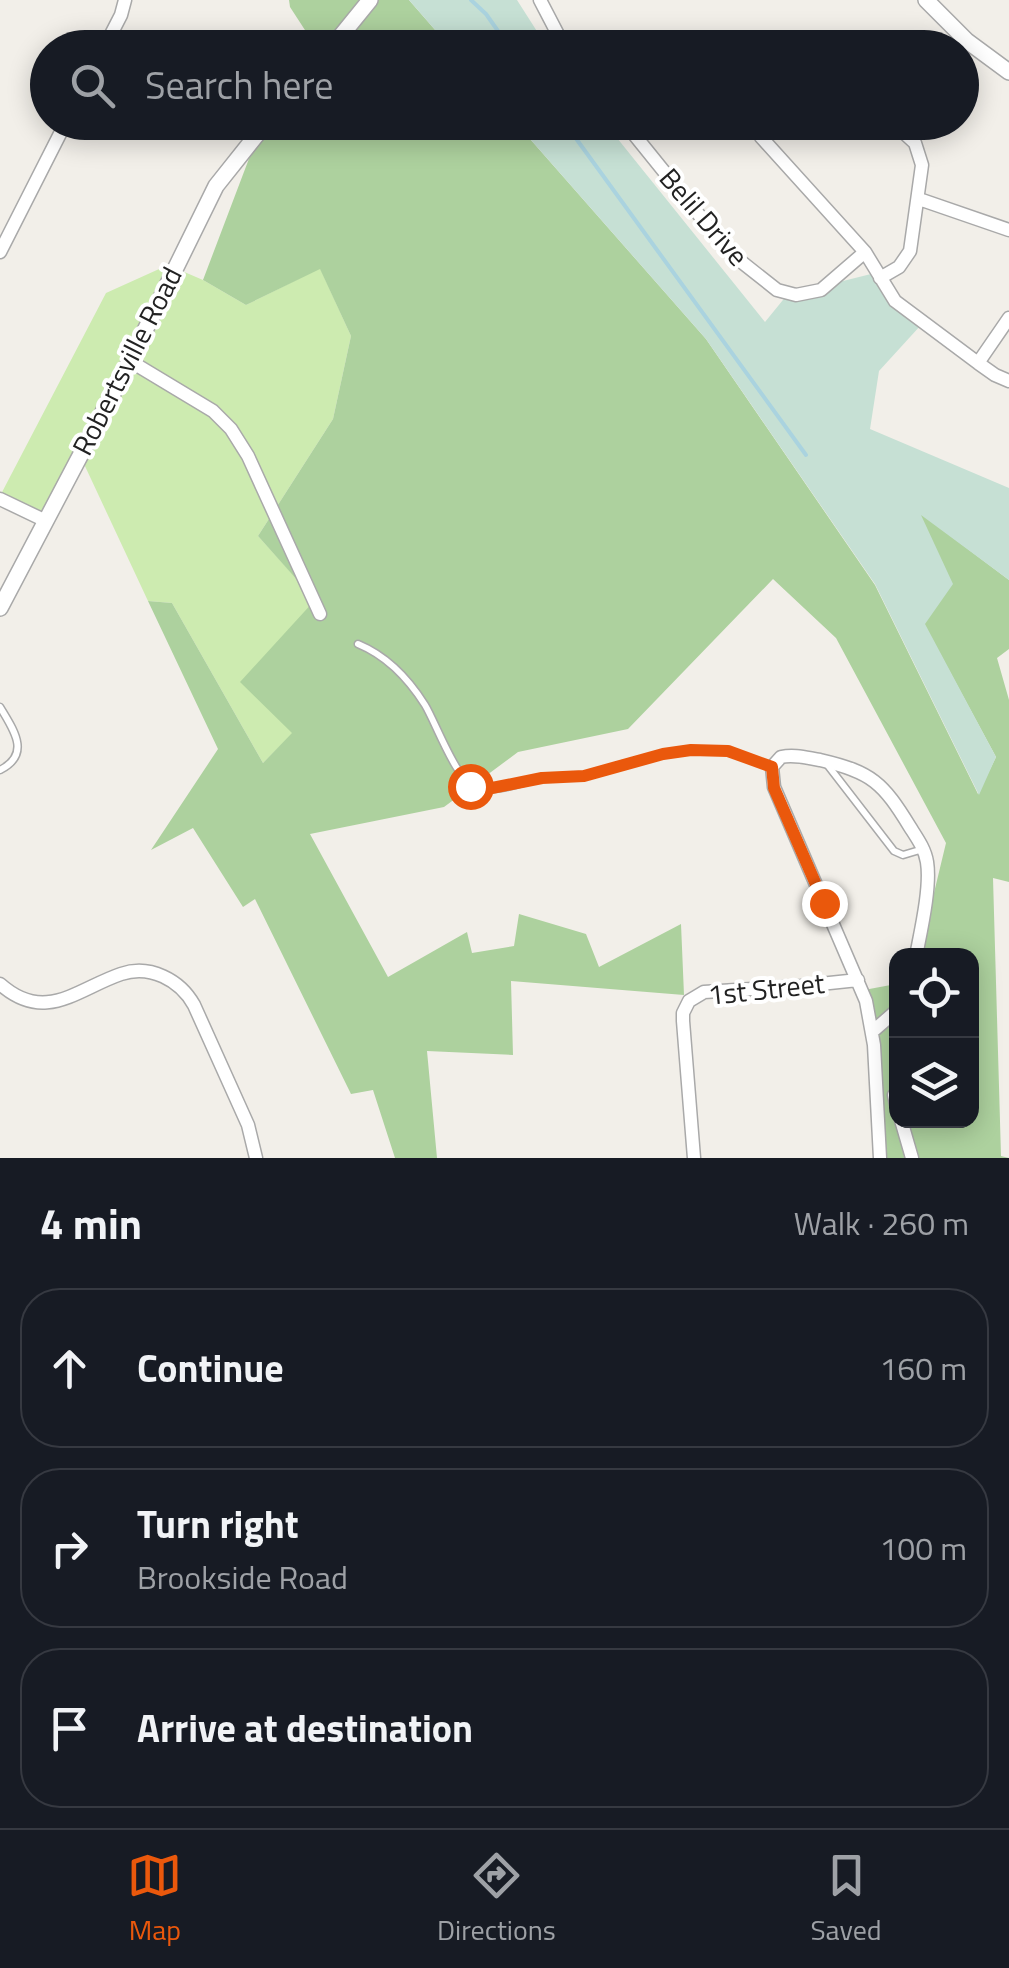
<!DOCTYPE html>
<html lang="en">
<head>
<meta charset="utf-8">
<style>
  body { margin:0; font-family:"Titillium Web",sans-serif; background:#242831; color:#f1f3f6 }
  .controls { position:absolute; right:30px; bottom:30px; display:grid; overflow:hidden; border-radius:20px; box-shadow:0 5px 25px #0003 }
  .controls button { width:90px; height:90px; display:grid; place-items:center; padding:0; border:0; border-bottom:2px solid #363941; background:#171b24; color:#f1f3f6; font:50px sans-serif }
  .stop { position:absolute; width:30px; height:30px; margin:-22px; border:8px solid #ea580c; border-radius:50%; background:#fff }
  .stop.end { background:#ea580c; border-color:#fff; box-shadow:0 2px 10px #0008 }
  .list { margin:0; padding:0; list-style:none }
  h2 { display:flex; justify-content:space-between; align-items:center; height:130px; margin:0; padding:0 40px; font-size:42px }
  h2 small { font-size:32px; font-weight:400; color:#9ea1a6 }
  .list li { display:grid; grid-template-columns:65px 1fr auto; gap:30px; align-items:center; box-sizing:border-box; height:160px; margin:0 20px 20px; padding:0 20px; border:2px solid #363941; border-radius:40px }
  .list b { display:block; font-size:38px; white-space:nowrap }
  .list p { margin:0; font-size:32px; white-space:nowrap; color:#9ea1a6 }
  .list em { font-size:32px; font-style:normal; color:#9ea1a6 }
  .icon { flex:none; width:55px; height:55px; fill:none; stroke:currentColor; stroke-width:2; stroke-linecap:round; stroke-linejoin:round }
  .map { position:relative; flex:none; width:1009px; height:1158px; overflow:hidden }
  .search { position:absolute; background:#171b24; box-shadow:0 5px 25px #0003; left:30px; right:30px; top:30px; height:110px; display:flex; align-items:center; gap:25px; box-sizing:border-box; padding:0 35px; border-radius:55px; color:#9ea1a6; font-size:38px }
  .sheet { height:670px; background:#171b24 }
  nav { display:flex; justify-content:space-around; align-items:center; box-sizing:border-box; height:140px; border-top:2px solid #363941; background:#171b24; font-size:28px; color:#9ea1a6 }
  nav a { display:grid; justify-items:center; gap:5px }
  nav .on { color:#ea580c }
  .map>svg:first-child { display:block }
  .grass { fill:#cdebb0 }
  .forest { fill:#add19e }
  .wetland { fill:#c6e0d4 }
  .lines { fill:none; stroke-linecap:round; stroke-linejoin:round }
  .stream { stroke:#aad3df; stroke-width:4 }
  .service-casing { stroke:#a9a9a9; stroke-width:9 }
  .minor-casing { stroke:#a9a9a9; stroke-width:15 }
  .tertiary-casing { stroke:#a9a9a9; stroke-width:18 }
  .service { stroke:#fff; stroke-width:6 }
  .minor { stroke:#fff; stroke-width:12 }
  .tertiary { stroke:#fff; stroke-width:15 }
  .route { stroke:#ea580c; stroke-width:12 }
  .labels { text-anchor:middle; stroke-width:8; stroke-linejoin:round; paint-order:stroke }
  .street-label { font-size:28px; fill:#222; stroke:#fff }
</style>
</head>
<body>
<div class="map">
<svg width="1009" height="1158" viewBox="0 0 1009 1158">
  <rect width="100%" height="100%" fill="#f2efe9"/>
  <path class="grass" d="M 168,265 L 203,280 L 246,305 L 320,268 L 351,336 L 333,419 L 258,536 L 316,600 L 292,734 L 263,763 L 172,603 L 148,601 L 84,464 L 49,527 L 0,496 L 106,293 Z"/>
  <path class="forest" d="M 289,0 L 409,0 L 450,47 L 316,47 L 290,7 Z
    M 276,123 L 516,123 L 706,339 L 875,585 L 978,794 L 996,757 L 924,624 L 920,513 L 1009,580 L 1009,649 L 997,658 L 1009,700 L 1009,882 L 993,878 L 1001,1156 L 1009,1158 L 880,1158 L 864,990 L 896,984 L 896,1120 L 972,1120 L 972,956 L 919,955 L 946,843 L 836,638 L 773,579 L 628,729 L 518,752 L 444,807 L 310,834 L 388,977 L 467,932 L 472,953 L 514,946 L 519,914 L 586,934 L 599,967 L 681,924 L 684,995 L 511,981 L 513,1055 L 427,1051 L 437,1158 L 395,1158 L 373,1090 L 351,1094 L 255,899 L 243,907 L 193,828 L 151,850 L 218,749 L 148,601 L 172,603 L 263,763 L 292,733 L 240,682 L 315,600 L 258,536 L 333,419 L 351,336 L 320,269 L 246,305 L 203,280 L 250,156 Z"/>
  <path class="wetland" d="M 409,0 L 517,0 L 547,47 L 450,47 Z
    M 516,123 L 605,123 L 765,322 L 787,295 L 875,273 L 921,325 L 879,371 L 870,429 L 1009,488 L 1009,580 L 921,515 L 953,584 L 925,624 L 996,757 L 979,795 L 875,584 L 706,339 Z"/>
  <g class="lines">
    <path class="stream" d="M 471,0 L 486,14 L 510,48
      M 564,122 L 806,455"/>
    <g class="service-casing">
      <path id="service" d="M 358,644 C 387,656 408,678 425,705 C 436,723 457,783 477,788 C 495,793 520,783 538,779 C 553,777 569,778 584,776 C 601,773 619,766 636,761 C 689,746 719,744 770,766
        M 0,707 C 13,729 32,754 0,770
        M 826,763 L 894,851 L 903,855 L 923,849"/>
    </g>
    <g class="minor-casing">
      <path id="minor" d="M 540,0 L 565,48
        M 104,48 L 121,15 L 125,0
        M 624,122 L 729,252 L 777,290 L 796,295 L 821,290 L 865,252
        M 756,122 L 761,137 L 865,252 L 895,301 L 978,363 L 995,375 L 1009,381
        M 919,199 L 1009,230
        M 0,252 L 66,122
        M 880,278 L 899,267 L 910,251 L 922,165 L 915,143 L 892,122
        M 130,361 L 213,411 L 231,429 L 248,456 L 320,614
        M 978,363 L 1009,318
        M 0,499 L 46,521
        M 0,984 C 45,1024 77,989 121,974 C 150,964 180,980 194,1005 L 248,1125 L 256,1158
        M 872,1032 L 896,1011
        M 894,1095 L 896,1104
        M 901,1120 L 912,1158
        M 694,1158 L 683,1021 L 683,1013 L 689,1001 L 704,992 L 801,986 L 858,980
        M 880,1158 L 874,1045 L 866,1001 L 774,787 L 772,767 L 781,757 C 795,754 807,758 820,760 C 872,772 883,783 910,827 C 917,838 925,849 927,862 C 931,887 921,930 916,956"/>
    </g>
    <g class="tertiary-casing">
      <path id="tertiary" d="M 926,0 L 967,41 L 1009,72
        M 331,48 L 370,0
        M 0,608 L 130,361 L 216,186 L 267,122"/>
    </g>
    <use href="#service" class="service"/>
    <use href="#minor" class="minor"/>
    <use href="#tertiary" class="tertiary"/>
  </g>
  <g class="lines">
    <path class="route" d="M 470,786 L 482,790 L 542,778 L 584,776 L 663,754 L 691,750 L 728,751 L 772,767 L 774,788 L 824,903"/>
  </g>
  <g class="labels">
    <g class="street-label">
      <text transform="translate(704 217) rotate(49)" y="10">Belil Drive</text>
      <text transform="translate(127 361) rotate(-63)" y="10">Robertsville Road</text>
      <text transform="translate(766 989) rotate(-6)" y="10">1st Street</text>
    </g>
  </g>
</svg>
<div class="controls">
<button><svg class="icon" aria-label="locate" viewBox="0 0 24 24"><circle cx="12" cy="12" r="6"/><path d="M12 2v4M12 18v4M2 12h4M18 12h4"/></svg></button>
<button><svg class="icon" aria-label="layers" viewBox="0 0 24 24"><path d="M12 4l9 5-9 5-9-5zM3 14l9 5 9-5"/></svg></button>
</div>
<div class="stop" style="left:470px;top:786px"></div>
<div class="stop end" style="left:824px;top:903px"></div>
<div class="search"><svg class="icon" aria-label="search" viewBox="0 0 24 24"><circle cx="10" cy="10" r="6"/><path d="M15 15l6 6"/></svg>Search here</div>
</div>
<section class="sheet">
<h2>4 min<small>Walk · 260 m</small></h2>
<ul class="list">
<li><svg class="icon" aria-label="ahead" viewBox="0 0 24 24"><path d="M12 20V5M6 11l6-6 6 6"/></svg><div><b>Continue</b></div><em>160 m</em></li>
<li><svg class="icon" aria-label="right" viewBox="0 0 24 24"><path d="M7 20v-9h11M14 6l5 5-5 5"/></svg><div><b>Turn right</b><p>Brookside Road</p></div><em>100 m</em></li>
<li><svg class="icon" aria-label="arrive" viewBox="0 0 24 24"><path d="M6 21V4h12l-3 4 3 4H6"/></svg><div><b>Arrive at destination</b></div></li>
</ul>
</section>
<nav>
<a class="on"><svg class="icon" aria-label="map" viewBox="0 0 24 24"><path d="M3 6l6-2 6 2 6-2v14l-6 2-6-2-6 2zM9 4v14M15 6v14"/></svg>Map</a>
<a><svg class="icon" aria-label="directions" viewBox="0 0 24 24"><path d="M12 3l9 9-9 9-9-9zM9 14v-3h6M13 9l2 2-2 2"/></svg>Directions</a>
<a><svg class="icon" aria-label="saved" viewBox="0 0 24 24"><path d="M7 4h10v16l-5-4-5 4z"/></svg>Saved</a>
</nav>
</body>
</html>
